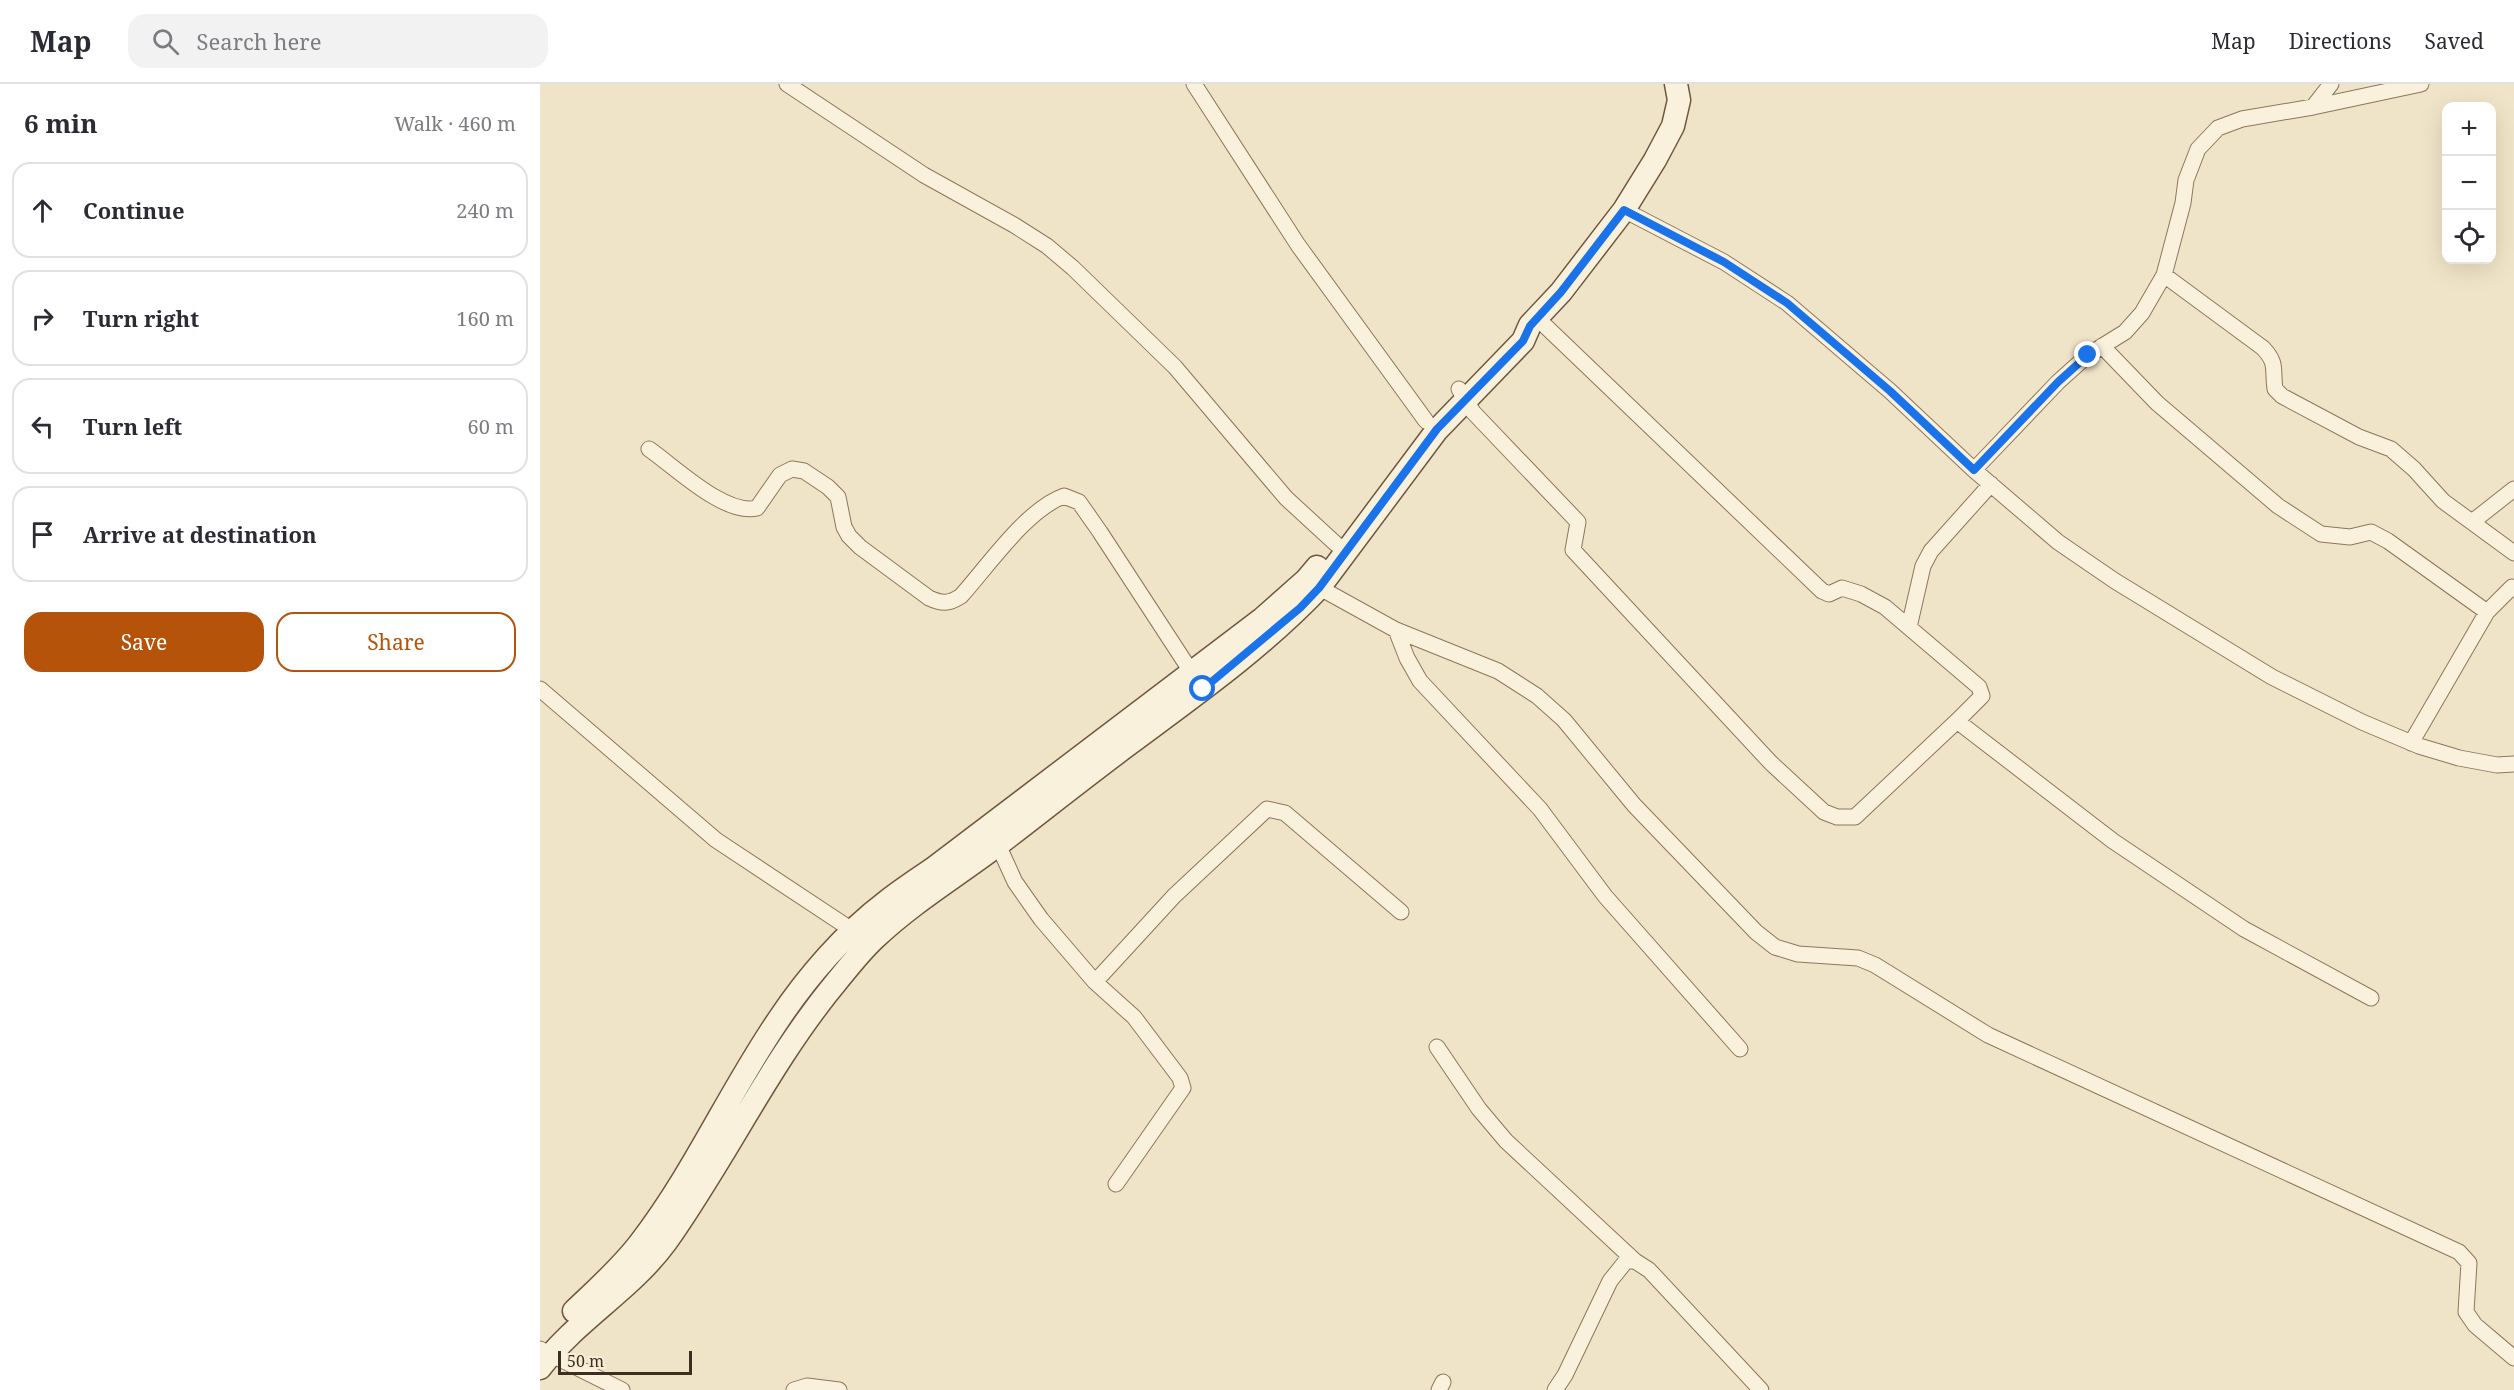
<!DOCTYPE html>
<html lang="en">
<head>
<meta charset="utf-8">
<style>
  body { margin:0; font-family:"Noto Serif",serif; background:#f2f2f3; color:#2b2b33 }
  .controls { position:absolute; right:18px; top:18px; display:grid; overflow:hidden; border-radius:12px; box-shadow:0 6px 24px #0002 }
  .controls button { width:54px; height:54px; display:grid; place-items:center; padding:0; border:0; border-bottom:2px solid #e1e1e2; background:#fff; color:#2b2b33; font:30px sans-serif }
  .scale { position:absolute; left:18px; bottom:15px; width:134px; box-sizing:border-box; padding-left:6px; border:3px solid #3d2e20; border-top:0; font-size:16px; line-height:21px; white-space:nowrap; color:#3d2e20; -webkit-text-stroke:4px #f7eed8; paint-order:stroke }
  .stop { position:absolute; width:18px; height:18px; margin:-14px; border:4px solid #1a73e8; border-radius:50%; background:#fff }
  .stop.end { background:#1a73e8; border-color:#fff; box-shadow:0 2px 6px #0008 }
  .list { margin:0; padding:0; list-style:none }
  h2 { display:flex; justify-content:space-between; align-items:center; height:78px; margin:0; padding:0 24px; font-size:26px }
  h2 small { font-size:20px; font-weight:400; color:#7c7c81 }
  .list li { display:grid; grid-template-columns:39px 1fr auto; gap:18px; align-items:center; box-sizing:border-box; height:96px; margin:0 12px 12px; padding:0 12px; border:2px solid #e1e1e2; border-radius:18px }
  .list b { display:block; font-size:22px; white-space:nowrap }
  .list em { font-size:20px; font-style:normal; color:#7c7c81 }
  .actions { display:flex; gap:12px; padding:18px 24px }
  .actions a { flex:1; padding:14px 0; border:2px solid #b45309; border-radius:18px; text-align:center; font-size:21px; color:#b45309 }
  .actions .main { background:#b45309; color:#fff }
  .icon { flex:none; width:33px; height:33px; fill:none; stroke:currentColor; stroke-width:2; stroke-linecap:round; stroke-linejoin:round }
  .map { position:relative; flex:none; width:1974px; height:1306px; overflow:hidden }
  header { display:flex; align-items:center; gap:36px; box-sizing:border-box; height:84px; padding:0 30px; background:#fff; border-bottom:2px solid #e1e1e2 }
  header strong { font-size:28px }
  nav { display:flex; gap:33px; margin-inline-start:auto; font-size:21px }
  .search { width:420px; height:54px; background:#f2f2f3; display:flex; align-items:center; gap:15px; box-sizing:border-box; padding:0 21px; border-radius:18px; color:#7c7c81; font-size:22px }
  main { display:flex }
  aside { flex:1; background:#fff }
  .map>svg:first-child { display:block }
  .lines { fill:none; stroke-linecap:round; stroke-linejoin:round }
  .street-casing { stroke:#8d765c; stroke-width:17 }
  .secondary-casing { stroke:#6f573f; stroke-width:25 }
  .street { stroke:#faf1dc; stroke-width:15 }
  .secondary { stroke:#faf1dc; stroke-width:22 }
  .route { stroke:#1a73e8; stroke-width:8 }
</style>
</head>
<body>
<header>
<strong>Map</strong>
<div class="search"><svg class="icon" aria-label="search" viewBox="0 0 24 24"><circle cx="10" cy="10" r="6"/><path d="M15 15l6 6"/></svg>Search here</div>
<nav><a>Map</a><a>Directions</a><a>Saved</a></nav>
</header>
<main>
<aside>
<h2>6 min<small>Walk · 460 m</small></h2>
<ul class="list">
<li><svg class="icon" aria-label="ahead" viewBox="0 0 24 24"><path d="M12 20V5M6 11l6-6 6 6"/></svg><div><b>Continue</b></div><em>240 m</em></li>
<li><svg class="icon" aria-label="right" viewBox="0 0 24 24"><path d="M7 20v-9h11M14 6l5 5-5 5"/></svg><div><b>Turn right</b></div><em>160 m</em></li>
<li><svg class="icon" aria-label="left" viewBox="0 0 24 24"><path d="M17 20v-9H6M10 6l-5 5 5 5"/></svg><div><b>Turn left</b></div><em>60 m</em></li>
<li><svg class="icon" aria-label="arrive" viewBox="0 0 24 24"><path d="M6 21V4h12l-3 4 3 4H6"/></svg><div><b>Arrive at destination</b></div></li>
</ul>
<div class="actions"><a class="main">Save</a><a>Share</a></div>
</aside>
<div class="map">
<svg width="1974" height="1306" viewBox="0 0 1974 1306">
  <rect width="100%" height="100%" fill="#f0e4c8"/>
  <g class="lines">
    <g class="street-casing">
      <path id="street" d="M 247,0 L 384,91 L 474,141 L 507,162 L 533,184 L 635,283 L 746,414 L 796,460 L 807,467
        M 654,0 L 758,161 L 886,337
        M 1773,23 L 1791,0
        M 1084,126 L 1184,178 L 1247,219 L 1350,307 L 1434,386 L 1518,458 L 1575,497 L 1732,593 L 1822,638 L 1879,662 L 1919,674 L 1957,681 L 1974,680
        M 1624,191 L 1723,264 C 1738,280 1732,285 1735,305 L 1742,312 L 1819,353 L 1851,365 L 1874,385 L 1903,417 L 1974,469
        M 997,234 L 1282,507 L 1289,510 L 1302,504 L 1321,510 L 1345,523 L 1439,603 L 1442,612 L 1417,637
        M 1562,262 L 1617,319 L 1738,422 L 1781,450 L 1810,453 L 1831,448 L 1848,457 L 1947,528 L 1972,503 L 1974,505
        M 919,305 L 933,328 L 1038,438 L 1033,466 L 1231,679 L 1284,728 L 1297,733 L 1315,733 L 1417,637 L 1573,757 L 1704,845 L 1831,914
        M 109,365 C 135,383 185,432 217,424 L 240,391 L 252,385 L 264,387 L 288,403 L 298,413 L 304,443 L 309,452 L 320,463 L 389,514 C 402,520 409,520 421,512 C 448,482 487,425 524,412 L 539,418 L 560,448 L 652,589
        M 1434,386 L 1518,298 L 1548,271 L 1585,248 L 1602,229 L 1624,191 L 1643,119 L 1646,96 L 1658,65 L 1678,44 L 1702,35 L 1773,23 L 1881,0
        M 1932,438 L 1974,405
        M 771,499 L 856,546 L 958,587 L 997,612 L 1024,636 L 1094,721 L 1216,848 L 1235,863 L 1258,870 L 1318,874 L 1335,881 L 1448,951 L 1919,1168 L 1929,1179 L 1926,1228 L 1935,1241 L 1974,1274
        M 1369,543 L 1383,482 L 1391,467 L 1451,400
        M 856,546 L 867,574 L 880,597 L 1000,725 L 1065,812 L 1200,965
        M 0,605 L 176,756 L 321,852
        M 1871,659 L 1947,528
        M 454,752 L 475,798 L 501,835 L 555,898 L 594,933 L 640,994 L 643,1004 L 576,1100
        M 555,898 L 634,812 L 727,725 L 745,729 L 861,828
        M 897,963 L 939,1025 L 966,1057 L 1095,1177
        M 0,1265 L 82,1306
        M 254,1306 L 267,1302 L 299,1306
        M 899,1306 L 903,1298
        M 1015,1306 L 1025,1291 L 1070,1197 L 1086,1177 L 1095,1177 L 1109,1186 L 1221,1306"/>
    </g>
    <g class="secondary-casing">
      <path id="secondary" d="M 34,1227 C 56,1206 81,1184 100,1159 C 154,1089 189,1008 239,935 C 267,893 305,849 346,818 C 361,806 378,795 394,784 L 722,535 L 766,496 L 777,483
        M 0,1284 C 36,1236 91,1206 126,1158 C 187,1072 231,976 298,896 C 310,881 322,866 335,854 C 371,820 412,795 451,766 C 497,731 542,695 589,660 C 655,611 722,564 779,504 L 897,346 L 983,257 L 990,241 L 1021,208 L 1084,126 L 1115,76 L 1133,42 L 1139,16 L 1136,0"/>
    </g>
    <use href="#street" class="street"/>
    <use href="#secondary" class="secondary"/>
  </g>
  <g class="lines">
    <path class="route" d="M 663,605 L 760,524 L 779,504 L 897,345 L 983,257 L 990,242 L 1021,208 L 1084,126 L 1184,178 L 1247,219 L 1350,307 L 1434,386 L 1518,298 L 1548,271"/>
  </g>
</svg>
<div class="controls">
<button>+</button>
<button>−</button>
<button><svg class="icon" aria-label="locate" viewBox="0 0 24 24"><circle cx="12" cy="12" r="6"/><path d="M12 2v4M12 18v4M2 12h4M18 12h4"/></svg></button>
</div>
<div class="scale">50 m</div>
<div class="stop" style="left:663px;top:605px"></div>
<div class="stop end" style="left:1548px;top:271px"></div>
</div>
</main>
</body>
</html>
